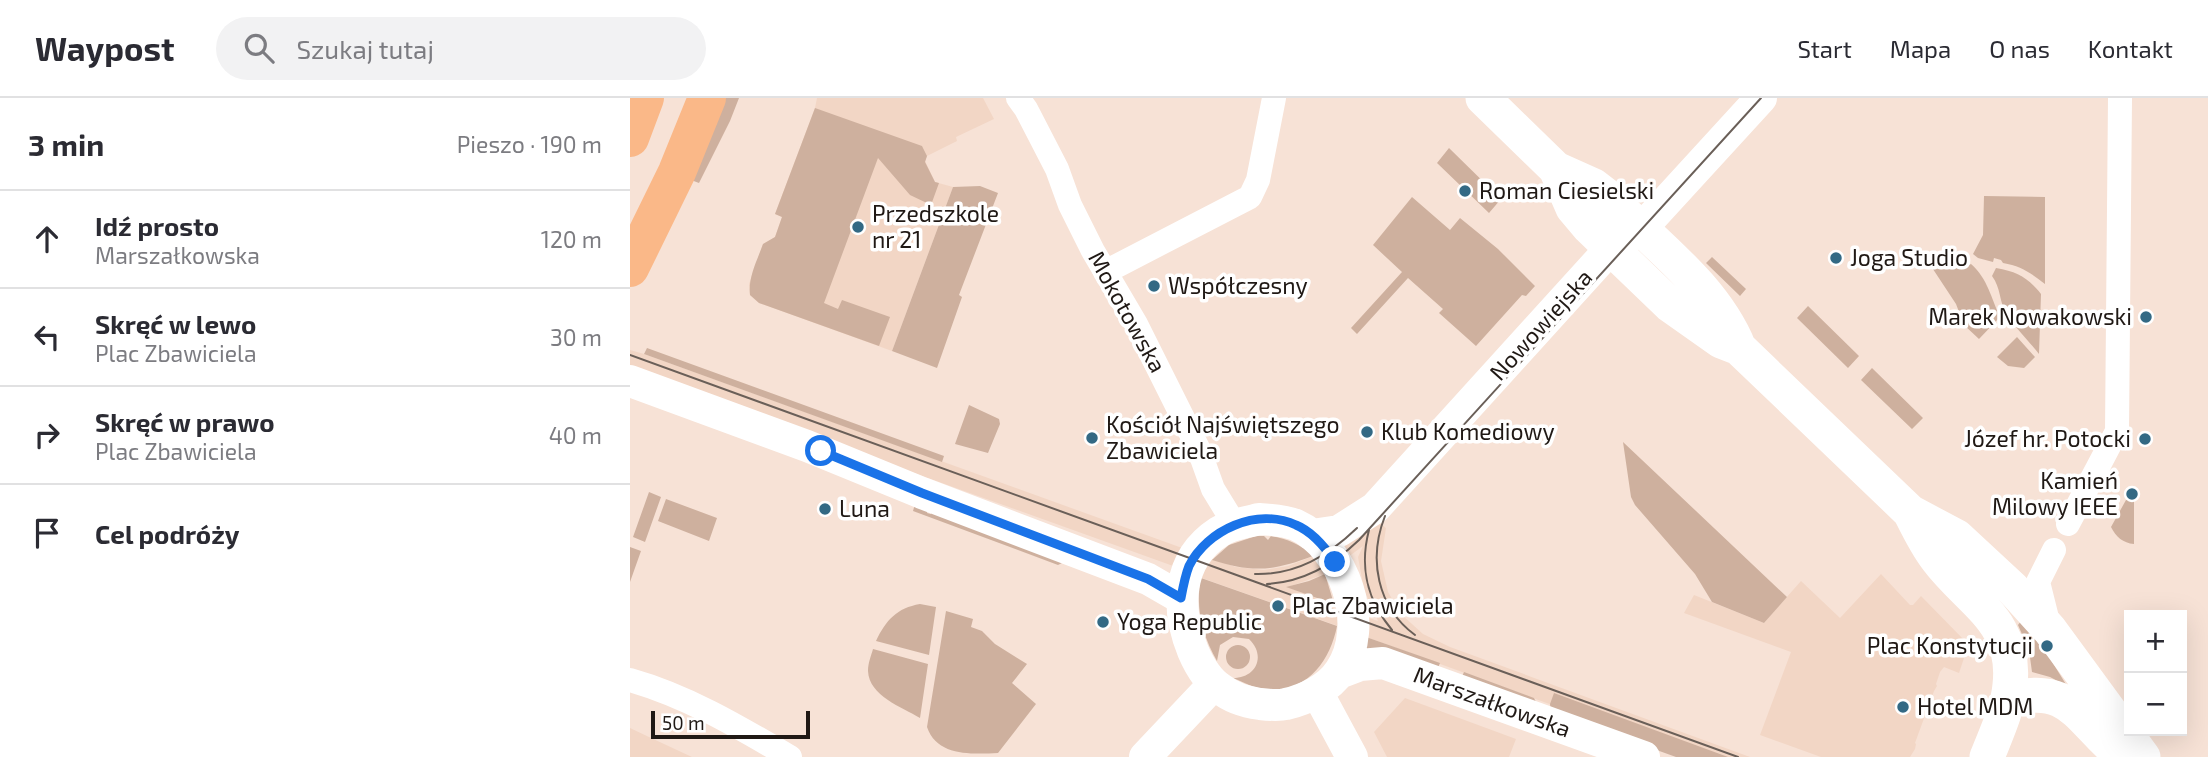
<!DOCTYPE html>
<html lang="pl">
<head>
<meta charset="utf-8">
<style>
  body { margin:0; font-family:"Exo 2",sans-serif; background:#f2f2f3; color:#2b2b33 }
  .controls { position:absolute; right:21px; bottom:21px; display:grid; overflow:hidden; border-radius:0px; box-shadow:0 7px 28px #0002 }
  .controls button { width:63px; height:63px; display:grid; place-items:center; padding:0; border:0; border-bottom:2px solid #e1e1e2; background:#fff; color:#2b2b33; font:35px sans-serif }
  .scale { position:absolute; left:21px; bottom:18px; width:159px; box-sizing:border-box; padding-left:7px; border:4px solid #201915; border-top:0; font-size:19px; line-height:24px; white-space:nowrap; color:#201915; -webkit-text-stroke:5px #fff; paint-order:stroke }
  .stop { position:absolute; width:21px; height:21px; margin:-16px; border:5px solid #1a73e8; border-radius:50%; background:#fff }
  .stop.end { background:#1a73e8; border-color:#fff; box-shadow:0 2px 7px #0008 }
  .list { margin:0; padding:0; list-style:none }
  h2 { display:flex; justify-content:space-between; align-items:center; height:91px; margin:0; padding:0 28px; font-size:30px }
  h2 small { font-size:23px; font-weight:400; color:#7c7c81 }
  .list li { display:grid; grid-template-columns:46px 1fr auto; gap:21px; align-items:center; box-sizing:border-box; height:98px; padding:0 28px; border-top:2px solid #e1e1e2 }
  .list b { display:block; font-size:26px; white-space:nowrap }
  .list p { margin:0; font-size:23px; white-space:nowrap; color:#7c7c81 }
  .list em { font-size:23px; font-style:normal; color:#7c7c81 }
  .icon { flex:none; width:38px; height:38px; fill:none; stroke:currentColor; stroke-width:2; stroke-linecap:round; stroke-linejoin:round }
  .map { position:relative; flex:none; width:1578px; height:659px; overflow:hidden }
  header { display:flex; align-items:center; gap:42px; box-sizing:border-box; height:98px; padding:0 35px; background:#fff; border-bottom:2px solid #e1e1e2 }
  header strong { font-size:33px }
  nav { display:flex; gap:38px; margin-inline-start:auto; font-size:24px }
  .search { width:490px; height:63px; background:#f2f2f3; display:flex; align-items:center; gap:18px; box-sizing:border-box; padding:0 24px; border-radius:38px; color:#7c7c81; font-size:26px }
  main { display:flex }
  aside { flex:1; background:#fff }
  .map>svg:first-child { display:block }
  .built { fill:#f2d6c5 }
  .green { fill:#ceb09e }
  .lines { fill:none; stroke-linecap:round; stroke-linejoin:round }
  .minor { stroke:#fff; stroke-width:24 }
  .tertiary { stroke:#fff; stroke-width:32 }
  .secondary { stroke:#fff; stroke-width:35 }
  .primary { stroke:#fab888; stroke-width:38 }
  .tram { stroke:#6a5f58; stroke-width:2 }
  .route { stroke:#1a73e8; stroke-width:9 }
  .poi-dot { fill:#336984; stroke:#fff; stroke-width:2.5 }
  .labels { text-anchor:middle; stroke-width:7; stroke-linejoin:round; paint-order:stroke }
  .poi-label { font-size:23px; fill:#201915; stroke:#fff; text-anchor:start }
  .street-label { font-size:23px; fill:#201915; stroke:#fff }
</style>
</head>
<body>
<header>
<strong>Waypost</strong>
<div class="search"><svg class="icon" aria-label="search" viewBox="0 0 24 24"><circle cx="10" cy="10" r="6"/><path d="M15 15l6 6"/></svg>Szukaj tutaj</div>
<nav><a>Start</a><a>Mapa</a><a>O nas</a><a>Kontakt</a></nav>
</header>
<main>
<aside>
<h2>3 min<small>Pieszo · 190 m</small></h2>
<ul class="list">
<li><svg class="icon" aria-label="ahead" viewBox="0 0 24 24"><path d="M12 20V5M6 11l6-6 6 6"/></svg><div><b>Idź prosto</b><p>Marszałkowska</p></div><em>120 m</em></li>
<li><svg class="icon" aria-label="left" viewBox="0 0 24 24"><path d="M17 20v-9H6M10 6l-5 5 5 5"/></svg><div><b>Skręć w lewo</b><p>Plac Zbawiciela</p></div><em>30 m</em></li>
<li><svg class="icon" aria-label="right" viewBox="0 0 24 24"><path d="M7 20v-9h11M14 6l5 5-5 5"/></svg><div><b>Skręć w prawo</b><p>Plac Zbawiciela</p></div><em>40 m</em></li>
<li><svg class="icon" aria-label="arrive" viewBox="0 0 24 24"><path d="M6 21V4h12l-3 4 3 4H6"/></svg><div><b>Cel podróży</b></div></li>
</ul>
</aside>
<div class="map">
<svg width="1578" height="659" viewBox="0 0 1578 659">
  <rect width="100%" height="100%" fill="#f7e2d6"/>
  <path class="built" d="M 187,0 L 353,0 L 364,21 L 326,39 L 327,43 L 297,58 L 295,63 L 305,84 L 323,89 L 262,253 L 129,205 L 120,197 L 119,186 L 133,146 L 145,139 L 152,119 L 145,116 L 185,10 Z
    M 0,252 L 14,256 L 555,451 L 546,469 L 0,273 Z
    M 734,413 L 756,430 L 751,463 L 758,494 L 771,516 L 793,536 L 820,549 L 1120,659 L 1065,659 L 736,539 L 736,519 L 748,523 L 734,492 L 728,459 L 733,448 L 718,459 L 712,450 L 719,431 Z
    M 686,457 L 695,476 L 658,489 L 709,509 L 711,529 L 569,479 L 579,460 L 606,469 L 634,472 L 658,468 Z
    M 1251,476 L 1280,507 L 1283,507 L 1291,498 L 1335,543 L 1336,554 L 1329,575 L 1314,569 L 1310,574 L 1306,586 L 1307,588 L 1304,593 L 1285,645 L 1286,646 L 1285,651 L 1280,659 L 1191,659 L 1130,637 L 1161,554 L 1054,515 L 1064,497 L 1134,525 L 1171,483 L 1210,520 Z
    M 775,600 L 886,641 L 879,659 L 757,659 L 744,634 Z
    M 0,630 L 19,639 L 62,659 L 0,659 Z"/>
  <path class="green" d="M 92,0 L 109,0 L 100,23 L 69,85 L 61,82 Z
    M 185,10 L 292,48 L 297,58 L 295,64 L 305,84 L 309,85 L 301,107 L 280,97 L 248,60 L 194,205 L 208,211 L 212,202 L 260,219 L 249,248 L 129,205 L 120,197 C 118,179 127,163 133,146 L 145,139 L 152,119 L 145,116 Z
    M 819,50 L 871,101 L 859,115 L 807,65 Z
    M 350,88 L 368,95 L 329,197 L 332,199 L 307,270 L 262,253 L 323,89 Z
    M 1354,98 L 1415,99 L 1415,186 C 1401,175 1391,168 1373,165 L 1371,162 L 1364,160 L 1363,164 L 1348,160 L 1343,156 L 1353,137 Z
    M 782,99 L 820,132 L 830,120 L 868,151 L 905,188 L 896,198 L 892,197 L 846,248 L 809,215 L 813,211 L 778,180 L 727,236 L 721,230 L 772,174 L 743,147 Z
    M 1296,157 L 1332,170 L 1341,166 C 1358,181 1361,200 1370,219 L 1349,241 L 1334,227 L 1326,206 L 1295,159 Z
    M 1082,159 L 1116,191 L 1110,198 L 1076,165 Z
    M 1366,170 C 1388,174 1397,179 1411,196 L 1409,256 C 1399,243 1385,230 1376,215 C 1369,203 1371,190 1362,178 Z
    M 1178,208 L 1229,258 L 1218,270 L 1167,220 Z
    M 1387,239 L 1405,259 L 1394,270 L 1378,268 L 1367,259 Z
    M 17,250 L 314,358 L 312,364 L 14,256 Z
    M 1242,270 L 1293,320 L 1282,331 L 1231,282 Z
    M 339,307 L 369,321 L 370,326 L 358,355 L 325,346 Z
    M 993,344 L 1157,499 L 1134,525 L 1082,504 L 1065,476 L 1005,407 L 1001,399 Z
    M 1501,393 L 1504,393 L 1504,446 C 1493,445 1486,439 1481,429 Z
    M 19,394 L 31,399 L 15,444 L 3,439 Z
    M 36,401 L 87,420 L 79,443 L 28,423 Z
    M 285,406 L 298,411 L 297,415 L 301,416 L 302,412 L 433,461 L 432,465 L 428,467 L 283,413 Z
    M 626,438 L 634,438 L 638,442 L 641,438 C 658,441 670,446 683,458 C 643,473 623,475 582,462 L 599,447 Z
    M 0,449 L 11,453 L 0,484 Z
    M 695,476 L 704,506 L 656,489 L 679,483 Z
    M 571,480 L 707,528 C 700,564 676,596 635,591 C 624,590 613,584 603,580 C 627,580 636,557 619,541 L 603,539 L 590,547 L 587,563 C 572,537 565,509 571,480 Z
    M 290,506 L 306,509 L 299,557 L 246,543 C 256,522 267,510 290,506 Z
    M 316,513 L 343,521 L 341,529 L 352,533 L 365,546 L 397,566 L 382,585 L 406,606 L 368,655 C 343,656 307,659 297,629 Z
    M 1391,523 L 1413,549 L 1437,588 L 1420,579 L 1402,574 L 1399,552 L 1388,527 Z
    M 736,539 L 810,565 L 807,572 L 735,553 Z
    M596 559a12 12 0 1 1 24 0a12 12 0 1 1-24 0Z
    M 243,551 L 298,566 L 290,620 C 272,609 239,598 238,573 C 238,565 241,558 243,551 Z
    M 834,574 L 904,600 L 906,604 L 831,581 Z
    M 924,595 L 1098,659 L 1046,659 L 921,614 L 920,606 Z"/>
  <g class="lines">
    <path class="minor" d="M 388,0 L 396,11 L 427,71 L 440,107 L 463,153 L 506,226 L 569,352 L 583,391 L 605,427
      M 475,174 L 620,99 L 628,82 L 644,0
      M 1438,426 L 1487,333 L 1490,0
      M 1419,528 L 1408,484 L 1424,452
      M 0,582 C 57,598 109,629 160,659"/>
    <path class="tertiary" d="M 0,283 L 177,348 L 292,395 L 518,481 L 551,500
      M 629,421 C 641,422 654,422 666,427 C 715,449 741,528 710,573 C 699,590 675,602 656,606 C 648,608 639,607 630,606 C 616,604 602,600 591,591 C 577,582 569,567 563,553 C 546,511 546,462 589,434 C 601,426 615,425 629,421 Z
      M 682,437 L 709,433 L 745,410 L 981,150 L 1011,131 L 1131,0
      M 709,575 L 730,567 L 753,565 L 1014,659
      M 687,594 L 722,659
      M 515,659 L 584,586"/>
    <path class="secondary" d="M 853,0 L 926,71 L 964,88 L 977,98 C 1023,145 1084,188 1109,250 L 1280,414 L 1327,439 L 1382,490 L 1420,532 L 1513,659
      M 926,71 L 943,110 L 959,129 L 1040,207 L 1091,243 L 1109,250
      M 1280,414 C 1288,430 1296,447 1307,461 C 1340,505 1387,523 1380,587 C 1378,611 1366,636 1357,659
      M 1378,602 C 1443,582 1450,627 1494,659"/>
    <path class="primary" d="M 0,40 L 15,0
      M 0,170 L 47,74 L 77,0"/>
    <path class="tram" d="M 0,257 L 1108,659
      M 755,418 C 738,461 747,509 785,537
      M 739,432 C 729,470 737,502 762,532
      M 625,476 C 666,477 698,458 727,430
      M 637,486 C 674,484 703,467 729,442 L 1131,0"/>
  </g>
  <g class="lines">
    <path class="route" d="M 191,353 L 292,395 L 518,481 L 551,500 C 553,489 555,478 559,468 C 577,432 627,409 666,427 C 683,434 695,449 705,464"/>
  </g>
  <g class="poi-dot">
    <circle cx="835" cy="93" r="7"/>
    <circle cx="228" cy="129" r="7"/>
    <circle cx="1206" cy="160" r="7"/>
    <circle cx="524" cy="188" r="7"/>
    <circle cx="1516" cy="219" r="7"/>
    <circle cx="737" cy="334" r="7"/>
    <circle cx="462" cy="340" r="7"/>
    <circle cx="1515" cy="341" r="7"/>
    <circle cx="1502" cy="396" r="7"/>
    <circle cx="195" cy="411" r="7"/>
    <circle cx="648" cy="508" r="7"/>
    <circle cx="473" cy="524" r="7"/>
    <circle cx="1417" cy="548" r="7"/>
    <circle cx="1273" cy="609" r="7"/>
  </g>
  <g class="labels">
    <g class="poi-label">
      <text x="849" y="101">Roman Ciesielski</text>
      <text x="242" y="124">Przedszkole<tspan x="242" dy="26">nr 21</tspan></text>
      <text x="1220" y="168">Joga Studio</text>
      <text x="538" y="196">Współczesny</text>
      <text x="1502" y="227" text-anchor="end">Marek Nowakowski</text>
      <text x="476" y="335">Kościół Najświętszego<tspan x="476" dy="26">Zbawiciela</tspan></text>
      <text x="751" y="342">Klub Komediowy</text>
      <text x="1501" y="349" text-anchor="end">Józef hr. Potocki</text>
      <text x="1488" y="391" text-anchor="end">Kamień<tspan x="1488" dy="26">Milowy IEEE</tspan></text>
      <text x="209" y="419">Luna</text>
      <text x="662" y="516">Plac Zbawiciela</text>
      <text x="487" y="532">Yoga Republic</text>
      <text x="1403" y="556" text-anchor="end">Plac Konstytucji</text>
      <text x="1287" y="617">Hotel MDM</text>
    </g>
    <g class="street-label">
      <text transform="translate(497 214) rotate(61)" y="8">Mokotowska</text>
      <text transform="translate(911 227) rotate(-48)" y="8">Nowowiejska</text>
      <text transform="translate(862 604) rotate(20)" y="8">Marszałkowska</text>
    </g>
  </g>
</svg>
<div class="controls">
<button>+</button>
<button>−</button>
</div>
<div class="scale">50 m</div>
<div class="stop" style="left:191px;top:353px"></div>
<div class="stop end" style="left:705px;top:464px"></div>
</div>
</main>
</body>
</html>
